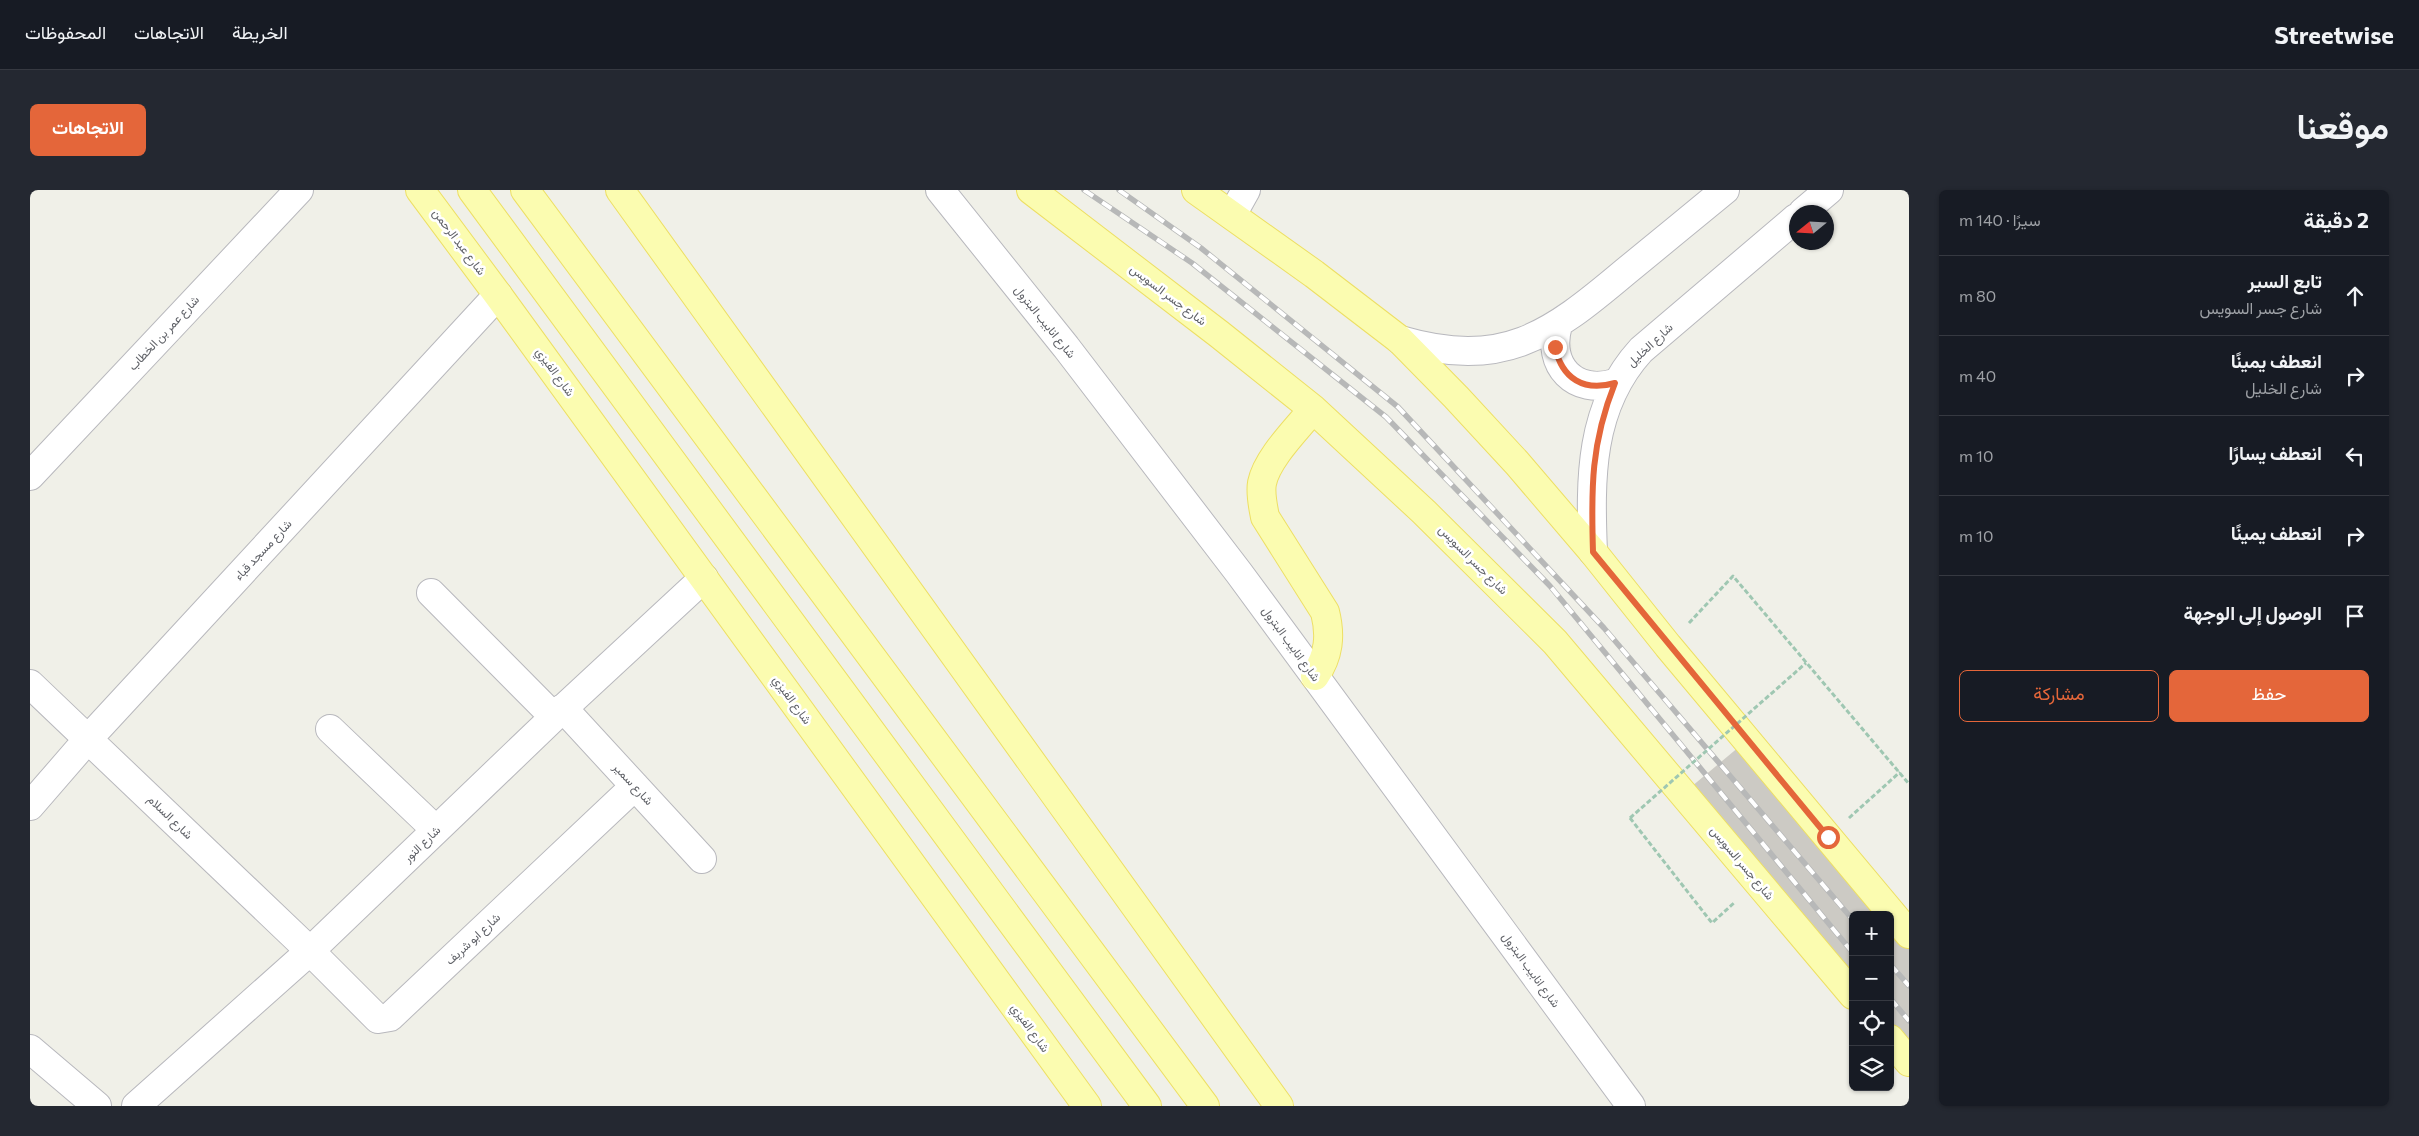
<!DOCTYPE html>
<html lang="ar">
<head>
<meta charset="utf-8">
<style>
  body { margin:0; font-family:Commissioner,Vazirmatn,sans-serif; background:#242831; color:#f1f3f6; direction:rtl }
  .controls { position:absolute; right:15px; bottom:15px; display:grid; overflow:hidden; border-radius:8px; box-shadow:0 1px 4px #0004 }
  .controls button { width:45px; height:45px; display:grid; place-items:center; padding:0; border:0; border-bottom:1px solid #363941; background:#171b24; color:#f1f3f6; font:25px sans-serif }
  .compass { position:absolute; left:1759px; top:15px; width:45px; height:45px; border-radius:50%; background:#171b24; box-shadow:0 1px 4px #0004; rotate:252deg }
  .stop { position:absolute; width:15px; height:15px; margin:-11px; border:4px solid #e4663a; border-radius:50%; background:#fff }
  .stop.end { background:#e4663a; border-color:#fff; box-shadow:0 1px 5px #0008 }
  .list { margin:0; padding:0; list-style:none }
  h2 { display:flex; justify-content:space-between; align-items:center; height:65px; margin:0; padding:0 20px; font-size:21px }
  h2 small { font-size:16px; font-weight:400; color:#9ea1a6 }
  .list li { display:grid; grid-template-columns:32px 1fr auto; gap:15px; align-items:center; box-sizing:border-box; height:80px; padding:0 20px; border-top:1px solid #363941 }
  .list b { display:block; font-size:19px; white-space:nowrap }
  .list p { margin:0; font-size:16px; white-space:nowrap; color:#9ea1a6 }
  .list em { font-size:16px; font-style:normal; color:#9ea1a6 }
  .actions { display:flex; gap:10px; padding:15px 20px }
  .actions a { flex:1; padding:11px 0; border:1px solid #e4663a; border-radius:8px; text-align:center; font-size:18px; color:#e4663a }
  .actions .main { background:#e4663a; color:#fff }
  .icon { flex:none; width:28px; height:28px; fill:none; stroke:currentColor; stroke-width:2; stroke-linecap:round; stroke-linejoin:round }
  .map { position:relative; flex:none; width:1879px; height:916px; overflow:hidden; direction:ltr; border-radius:8px }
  header { display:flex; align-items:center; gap:30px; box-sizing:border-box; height:70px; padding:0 25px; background:#171b24; border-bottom:1px solid #363941 }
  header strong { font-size:24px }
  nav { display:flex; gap:28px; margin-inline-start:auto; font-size:18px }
  .intro { display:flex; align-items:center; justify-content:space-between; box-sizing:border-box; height:120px; padding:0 30px }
  h1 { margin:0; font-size:35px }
  .button { padding:12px 22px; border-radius:8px; background:#e4663a; color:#fff; font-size:18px; font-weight:700 }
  main { display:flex; gap:30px; padding:0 30px }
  aside { flex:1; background:#171b24; border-radius:8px; box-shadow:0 1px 4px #0004 }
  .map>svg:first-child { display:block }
  .building { fill:#cccac4 }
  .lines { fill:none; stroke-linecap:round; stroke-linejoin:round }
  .minor-casing { stroke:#b8b8bd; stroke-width:30 }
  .major-casing { stroke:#eddf64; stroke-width:30 }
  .path { stroke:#9fc7b2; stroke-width:3; stroke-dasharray:5 2.5; stroke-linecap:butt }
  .minor { stroke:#fff; stroke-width:28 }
  .major { stroke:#fbfcb0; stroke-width:28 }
  .rail-casing { stroke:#b7b8b8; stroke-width:5.5 }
  .rail { stroke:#fff; stroke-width:4; stroke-dasharray:11; stroke-linecap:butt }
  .path-bridge { stroke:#9fc7b2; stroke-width:3; stroke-dasharray:5 2.5; stroke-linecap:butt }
  .route { stroke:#e4663a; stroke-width:6 }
  .labels { text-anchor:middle; stroke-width:5; stroke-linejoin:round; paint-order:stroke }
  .street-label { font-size:12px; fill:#5f6167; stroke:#fff }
</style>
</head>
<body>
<header>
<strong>Streetwise</strong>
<nav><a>الخريطة</a><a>الاتجاهات</a><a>المحفوظات</a></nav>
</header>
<div class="intro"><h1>موقعنا</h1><a class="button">الاتجاهات</a></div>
<main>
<aside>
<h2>2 دقيقة<small>سيرًا · 140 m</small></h2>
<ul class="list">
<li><svg class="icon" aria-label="ahead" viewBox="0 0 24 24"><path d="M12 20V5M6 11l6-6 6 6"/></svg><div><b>تابع السير</b><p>شارع جسر السويس</p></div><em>80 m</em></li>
<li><svg class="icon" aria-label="right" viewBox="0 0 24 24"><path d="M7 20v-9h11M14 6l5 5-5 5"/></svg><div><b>انعطف يمينًا</b><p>شارع الخليل</p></div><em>40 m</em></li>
<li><svg class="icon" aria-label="left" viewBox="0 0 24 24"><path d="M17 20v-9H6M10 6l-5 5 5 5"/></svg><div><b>انعطف يسارًا</b></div><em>10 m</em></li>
<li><svg class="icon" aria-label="right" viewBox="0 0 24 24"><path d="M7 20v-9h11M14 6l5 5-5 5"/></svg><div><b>انعطف يمينًا</b></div><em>10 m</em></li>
<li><svg class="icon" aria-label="arrive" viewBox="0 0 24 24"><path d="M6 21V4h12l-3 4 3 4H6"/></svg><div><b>الوصول إلى الوجهة</b></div></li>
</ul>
<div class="actions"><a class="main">حفظ</a><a>مشاركة</a></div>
</aside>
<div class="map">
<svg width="1879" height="916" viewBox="0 0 1879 916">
  <rect width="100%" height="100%" fill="#f0f0e8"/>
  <path class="building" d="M 1728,541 L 1879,723 L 1879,885 L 1860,862 L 1860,725 L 1823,725 L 1823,817 L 1649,607 Z"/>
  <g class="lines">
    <g class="minor-casing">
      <path id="minor" d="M 910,0 L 1036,157 L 1209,383 L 1601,916
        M 1773,22 L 1799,0
        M 1202,25 L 1216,0
        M 1528,135 C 1516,176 1545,205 1585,193
        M 1370,150 C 1473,180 1519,146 1595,82 C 1628,55 1662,27 1695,0
        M 0,286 L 269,0
        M 1563,362 C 1560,289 1559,217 1611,160 L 1766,28
        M 401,403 L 524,527
        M 0,494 L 280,761 L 348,829 L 360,827 L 605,596
        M 533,518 L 672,669
        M 300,539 L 406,640
        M 0,616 L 58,549 L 468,105
        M 0,859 L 67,916
        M 106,916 L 280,761 L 524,527 L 674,388"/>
    </g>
    <g class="major-casing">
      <path id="major" d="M 390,0 L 468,105 L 1057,916
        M 442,0 L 1117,916
        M 495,0 L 1175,916
        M 590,0 L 1249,916
        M 1001,0 L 1189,144 L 1283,219 L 1394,322 L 1525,452 L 1823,805
        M 1166,0 L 1284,84 L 1370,150 L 1426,207 L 1487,273 L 1563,362 L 1638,456 L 1879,744
        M 1283,219 C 1267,239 1237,268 1232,293 C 1230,304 1233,316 1235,327 L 1295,422 C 1301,446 1299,465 1285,486
        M 1860,849 L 1879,872"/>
    </g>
    <path class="path" d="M 1659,433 L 1703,386 L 1879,594
      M 1600,628 L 1682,733 L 1705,712
      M 1819,628 L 1870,582"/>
    <use href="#minor" class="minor"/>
    <use href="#major" class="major"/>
    <g class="rail-casing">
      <path id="rail" d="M 1054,0 L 1162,73 L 1356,227 L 1520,396 L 1823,763
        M 1089,0 L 1171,58 L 1368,217 L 1574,438 L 1823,730
        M 1860,774 L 1879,796
        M 1860,808 L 1879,831"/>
    </g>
    <use href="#rail" class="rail"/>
    <path class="path-bridge" d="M 1600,628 L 1776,473"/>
  </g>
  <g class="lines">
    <path class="route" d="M 1525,157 C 1532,189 1554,202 1585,193 C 1561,253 1561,298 1563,362 L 1798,647"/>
  </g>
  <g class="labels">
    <g class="street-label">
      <text transform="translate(429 52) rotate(53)" y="4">شارع عبد الرحمن</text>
      <text transform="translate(1138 105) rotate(37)" y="4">شارع جسر السويس</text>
      <text transform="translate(1015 132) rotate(51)" y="4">شارع انابيب البترول</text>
      <text transform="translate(134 143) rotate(-47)" y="4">شارع عمر بن الخطاب</text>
      <text transform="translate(1620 155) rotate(-43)" y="4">شارع الخليل</text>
      <text transform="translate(525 182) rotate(54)" y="4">شارع الفيزي</text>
      <text transform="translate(233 360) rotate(-47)" y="4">شارع مسجد قباء</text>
      <text transform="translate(1443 370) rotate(45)" y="4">شارع جسر السويس</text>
      <text transform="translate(1261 454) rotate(54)" y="4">شارع انابيب البترول</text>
      <text transform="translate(762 510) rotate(54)" y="4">شارع الفيزي</text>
      <text transform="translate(603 594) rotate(47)" y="4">شارع سمير</text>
      <text transform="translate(140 627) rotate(44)" y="4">شارع السلام</text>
      <text transform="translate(392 654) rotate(-44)" y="4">شارع النور</text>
      <text transform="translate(1712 673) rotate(50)" y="4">شارع جسر السويس</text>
      <text transform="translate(443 749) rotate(-43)" y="4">شارع ابو شريف</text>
      <text transform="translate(1501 780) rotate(54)" y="4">شارع انابيب البترول</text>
      <text transform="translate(1000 838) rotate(54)" y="4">شارع الفيزي</text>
    </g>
  </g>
</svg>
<div class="controls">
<button>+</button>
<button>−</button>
<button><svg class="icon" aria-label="locate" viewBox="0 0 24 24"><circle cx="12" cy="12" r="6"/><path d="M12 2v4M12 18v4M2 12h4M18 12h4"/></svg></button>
<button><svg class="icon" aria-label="layers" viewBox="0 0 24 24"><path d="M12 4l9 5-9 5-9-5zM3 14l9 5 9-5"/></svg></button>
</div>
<svg class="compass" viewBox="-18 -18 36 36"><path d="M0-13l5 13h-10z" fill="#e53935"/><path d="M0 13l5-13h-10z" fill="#9ea1a6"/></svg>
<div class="stop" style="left:1798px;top:647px"></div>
<div class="stop end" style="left:1525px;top:157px"></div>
</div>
</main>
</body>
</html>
